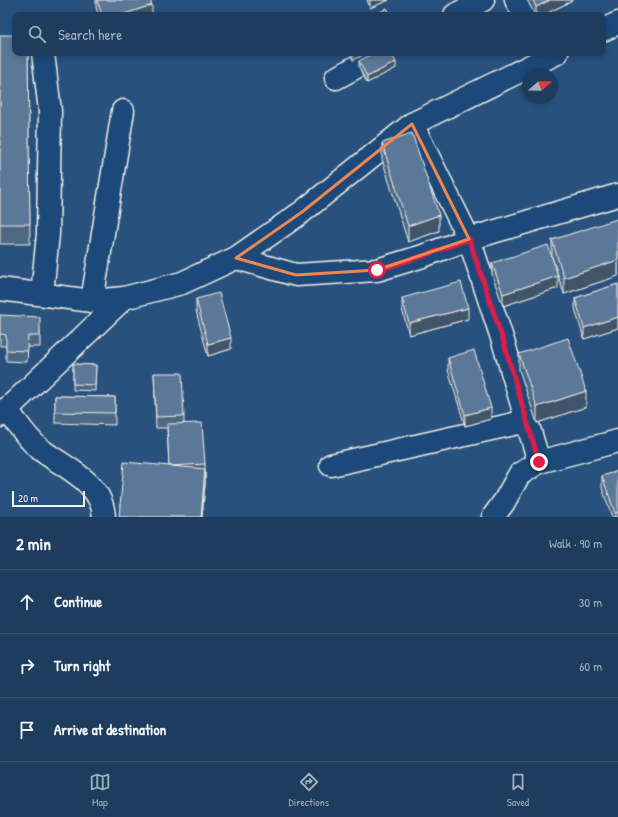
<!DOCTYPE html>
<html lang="en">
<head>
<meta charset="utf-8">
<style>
  body { margin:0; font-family:"Patrick Hand",sans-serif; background:#2b4867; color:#f1f3f6 }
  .compass { position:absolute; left:522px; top:68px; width:36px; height:36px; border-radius:50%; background:#1e3d5e; box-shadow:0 2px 6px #0003; rotate:70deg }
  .scale { position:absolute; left:12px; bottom:10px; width:73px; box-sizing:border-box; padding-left:4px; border:2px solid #f4f1e8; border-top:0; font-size:11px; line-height:14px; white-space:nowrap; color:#f4f1e8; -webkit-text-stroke:3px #1f4a7a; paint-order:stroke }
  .stop { position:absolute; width:12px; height:12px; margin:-9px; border:3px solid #e11d48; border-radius:50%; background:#fff }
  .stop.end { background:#e11d48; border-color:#fff; box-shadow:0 1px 4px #0008 }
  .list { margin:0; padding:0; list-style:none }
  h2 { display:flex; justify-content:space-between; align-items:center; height:52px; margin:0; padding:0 16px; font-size:17px }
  h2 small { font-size:13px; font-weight:400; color:#a1aebc }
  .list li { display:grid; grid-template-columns:26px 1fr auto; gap:12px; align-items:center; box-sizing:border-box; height:64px; padding:0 16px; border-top:1px solid #3c5673 }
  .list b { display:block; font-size:15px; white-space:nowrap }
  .list em { font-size:13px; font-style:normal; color:#a1aebc }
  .icon { flex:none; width:22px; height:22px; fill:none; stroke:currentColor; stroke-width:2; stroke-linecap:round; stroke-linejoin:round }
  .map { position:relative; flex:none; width:618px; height:517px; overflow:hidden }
  .search { position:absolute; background:#1e3d5e; box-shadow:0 2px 6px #0003; left:12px; right:12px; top:12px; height:44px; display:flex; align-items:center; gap:10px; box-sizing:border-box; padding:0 14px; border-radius:8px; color:#a1aebc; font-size:15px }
  .sheet { height:244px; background:#1e3d5e }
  nav { display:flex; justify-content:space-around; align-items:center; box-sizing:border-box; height:56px; border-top:1px solid #3c5673; background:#1e3d5e; font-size:11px; color:#a1aebc }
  nav a { display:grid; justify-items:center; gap:2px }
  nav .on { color:#8bbbb9 }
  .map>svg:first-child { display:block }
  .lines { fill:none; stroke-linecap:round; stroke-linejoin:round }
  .minor-casing { stroke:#f4f1e8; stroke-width:25 }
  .tertiary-casing { stroke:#f4f1e8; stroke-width:25 }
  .minor { stroke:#1f4a7a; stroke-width:22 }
  .tertiary { stroke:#1f4a7a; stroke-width:22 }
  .wall { fill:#4e6784; stroke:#f4f1e8 }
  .shaded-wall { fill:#40546b; stroke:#f4f1e8 }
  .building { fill:#5b7899; stroke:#f4f1e8 }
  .route { stroke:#e11d48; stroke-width:5 }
  .marked { fill:none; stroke:#ec874e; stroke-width:3; stroke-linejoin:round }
</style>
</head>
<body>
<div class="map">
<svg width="618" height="517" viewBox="0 0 618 517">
  <rect width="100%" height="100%" fill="#28517e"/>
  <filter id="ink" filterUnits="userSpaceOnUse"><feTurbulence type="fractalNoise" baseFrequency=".025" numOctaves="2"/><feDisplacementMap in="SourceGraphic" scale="8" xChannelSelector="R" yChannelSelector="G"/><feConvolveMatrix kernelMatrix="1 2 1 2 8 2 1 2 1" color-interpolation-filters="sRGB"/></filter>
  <g filter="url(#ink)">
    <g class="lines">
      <g class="minor-casing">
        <path id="minor" d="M 516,0 L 525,15
          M 455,15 L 483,0
          M 336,78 L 382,53
          M 412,124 L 469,239 L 503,341 L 539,462
          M 236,258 L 296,275 L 377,270 L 423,256 L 469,239 L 618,195
          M 42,294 L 48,234 L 50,111 L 43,53
          M 92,301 L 123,111
          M 6,409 C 17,422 27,439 40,449 C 64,468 102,481 104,517
          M 331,465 L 527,421
          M 493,517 L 504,502 L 519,475 L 539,462 L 618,441"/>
      </g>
      <g class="tertiary-casing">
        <path id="tertiary" d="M 603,30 L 618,23
          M 0,289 L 92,301 L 124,298 L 182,283 L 236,258 L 302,212 L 412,124 L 557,53
          M 0,416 L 124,298"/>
      </g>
      <use href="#minor" class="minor"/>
      <use href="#tertiary" class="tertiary"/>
    </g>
    <path class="wall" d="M 96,0 L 150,0 L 152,15 L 98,15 L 96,7 Z
      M 367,0 L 389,0 L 370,8 Z
      M 527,0 L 572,0 L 572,1 L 543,15 L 535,15 Z
      M 0,35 L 28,53 L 30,244 L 0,244 Z
      M 350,53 L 367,53 L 353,60 Z
      M 359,61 L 396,68 L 367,83 L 359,67 Z
      M 382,143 L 439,231 L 408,242 L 382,159 Z
      M 618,220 L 618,276 L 564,294 L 552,257 L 552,240 Z
      M 492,263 L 558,288 L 503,306 L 492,275 Z
      M 618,284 L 618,328 L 584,339 L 575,309 L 575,298 Z
      M 402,298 L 468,319 L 409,335 L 402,309 Z
      M 196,299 L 231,349 L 208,356 L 196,311 Z
      M 0,315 L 40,328 L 40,347 L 28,347 L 27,362 L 6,361 L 6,346 L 0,346 Z
      M 519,354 L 586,407 L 537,423 L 519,370 Z
      M 448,358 L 491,419 L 465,426 L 448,370 Z
      M 73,364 L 96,365 L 95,391 L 73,390 Z
      M 154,373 L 184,416 L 184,424 L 205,464 L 205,485 L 202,517 L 119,517 L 169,466 L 167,428 L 156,428 Z
      M 55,396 L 115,397 L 115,425 L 55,423 Z
      M 602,476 L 618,517 L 612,517 L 602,488 Z"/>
    <path class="shaded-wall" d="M 370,0 L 389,0 L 370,8 Z
      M 550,0 L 572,0 L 572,1 L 543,15 L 536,15 L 536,7 Z
      M 152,5 L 152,15 L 121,15 Z
      M 353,53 L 367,53 L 353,60 Z
      M 396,62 L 396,68 L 367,83 L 367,77 Z
      M 439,215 L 439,231 L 408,242 L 408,226 Z
      M 618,260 L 618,276 L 564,294 L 564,278 Z
      M 558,276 L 558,288 L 503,306 L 503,294 Z
      M 468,308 L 468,319 L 409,335 L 409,323 Z
      M 618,317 L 618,328 L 584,339 L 584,328 Z
      M 231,338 L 231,349 L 208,356 L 208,344 Z
      M 586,391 L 586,407 L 537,423 L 537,407 Z
      M 491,408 L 491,419 L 465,426 L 465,415 Z
      M 205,469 L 205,485 L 202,517 L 201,517 Z
      M 618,512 L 618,517 L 615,517 L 615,513 Z"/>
    <path class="building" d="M 97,0 L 150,0 L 152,5 L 121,15 L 102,15 Z
      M 533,0 L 550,0 L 536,7 Z
      M 387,8 L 391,15 L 375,15 Z
      M 0,35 L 15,35 L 15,53 L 28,53 L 30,224 L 0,224 Z
      M 373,53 L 391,53 L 396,62 L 367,77 L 359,61 Z
      M 412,133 L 439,215 L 408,226 L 382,143 Z
      M 617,219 L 618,220 L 618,260 L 564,278 L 552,240 Z
      M 548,245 L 558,276 L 503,294 L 492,263 Z
      M 461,282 L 468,308 L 409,323 L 402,298 Z
      M 618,284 L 618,317 L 584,328 L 575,298 Z
      M 219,293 L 231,338 L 208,344 L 196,299 Z
      M 0,315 L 40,317 L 40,336 L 28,336 L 27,351 L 6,350 L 6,335 L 0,334 Z
      M 568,338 L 586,391 L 537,407 L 519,354 Z
      M 474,350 L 491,408 L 465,415 L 448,358 Z
      M 73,364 L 96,365 L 95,385 L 73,384 Z
      M 154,373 L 182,373 L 184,416 L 156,417 Z
      M 55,396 L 115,397 L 115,413 L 55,412 Z
      M 202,423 L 205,464 L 169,466 L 167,424 Z
      M 124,462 L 205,469 L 201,517 L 119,517 Z
      M 618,471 L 618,512 L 615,513 L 602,476 Z"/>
  </g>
  <g class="lines" filter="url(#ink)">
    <path class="route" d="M 377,270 L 423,256 L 469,239 L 503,340 L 539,462"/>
  </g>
  <path class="marked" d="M 412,124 L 469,239 L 377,270 L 296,275 L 236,258 L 302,212 Z"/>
</svg>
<svg class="compass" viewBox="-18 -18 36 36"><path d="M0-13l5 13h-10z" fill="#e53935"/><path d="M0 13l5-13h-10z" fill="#a1aebc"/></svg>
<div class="scale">20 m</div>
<div class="stop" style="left:377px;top:270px"></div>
<div class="stop end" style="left:539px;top:462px"></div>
<div class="search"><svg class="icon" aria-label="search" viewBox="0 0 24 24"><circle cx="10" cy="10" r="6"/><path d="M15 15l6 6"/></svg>Search here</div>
</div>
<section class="sheet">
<h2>2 min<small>Walk · 90 m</small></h2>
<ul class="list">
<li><svg class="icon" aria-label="ahead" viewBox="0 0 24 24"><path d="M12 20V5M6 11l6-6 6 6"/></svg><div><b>Continue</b></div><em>30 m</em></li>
<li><svg class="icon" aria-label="right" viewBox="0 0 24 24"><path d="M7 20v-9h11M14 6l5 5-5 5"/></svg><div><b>Turn right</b></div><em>60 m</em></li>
<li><svg class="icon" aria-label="arrive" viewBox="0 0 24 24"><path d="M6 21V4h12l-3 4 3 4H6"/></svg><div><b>Arrive at destination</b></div></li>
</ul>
</section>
<nav>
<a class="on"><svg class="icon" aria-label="map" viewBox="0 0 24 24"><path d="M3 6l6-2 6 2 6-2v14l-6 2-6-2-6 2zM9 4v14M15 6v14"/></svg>Map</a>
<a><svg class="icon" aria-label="directions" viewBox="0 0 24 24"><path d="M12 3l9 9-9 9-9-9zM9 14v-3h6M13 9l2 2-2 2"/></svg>Directions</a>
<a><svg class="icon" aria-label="saved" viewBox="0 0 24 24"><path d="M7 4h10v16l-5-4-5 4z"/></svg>Saved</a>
</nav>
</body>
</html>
